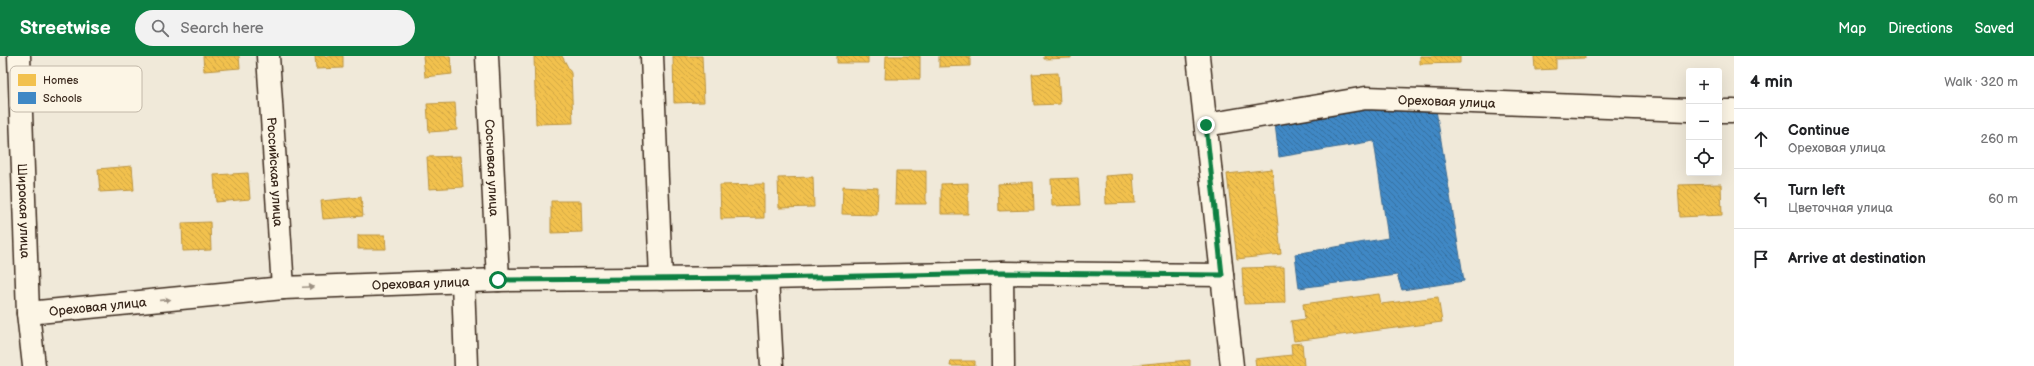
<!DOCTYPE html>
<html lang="en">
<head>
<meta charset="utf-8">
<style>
  body { margin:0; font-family:"Balsamiq Sans",sans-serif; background:#f2f2f2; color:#202124 }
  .controls { position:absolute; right:12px; top:12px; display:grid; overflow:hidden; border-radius:4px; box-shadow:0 4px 16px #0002 }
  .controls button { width:36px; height:36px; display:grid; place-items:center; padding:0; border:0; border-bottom:1px solid #e0e0e0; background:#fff; color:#202124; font:20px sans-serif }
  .stop { position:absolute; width:12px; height:12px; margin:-9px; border:3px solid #0b8043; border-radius:50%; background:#fff }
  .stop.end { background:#0b8043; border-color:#fff; box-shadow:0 1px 4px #0008 }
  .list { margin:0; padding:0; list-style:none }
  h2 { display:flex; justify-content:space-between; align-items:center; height:52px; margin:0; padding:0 16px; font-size:17px }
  h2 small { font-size:13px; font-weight:400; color:#757577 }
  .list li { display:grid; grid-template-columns:26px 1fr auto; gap:12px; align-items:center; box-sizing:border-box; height:60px; padding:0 16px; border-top:1px solid #e0e0e0 }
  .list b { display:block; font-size:15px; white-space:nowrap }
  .list p { margin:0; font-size:13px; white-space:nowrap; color:#757577 }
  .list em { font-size:13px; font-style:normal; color:#757577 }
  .icon { flex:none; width:22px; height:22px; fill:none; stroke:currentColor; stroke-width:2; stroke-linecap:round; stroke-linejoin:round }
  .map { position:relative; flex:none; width:1734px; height:310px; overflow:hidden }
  header { display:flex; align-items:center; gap:24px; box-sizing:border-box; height:56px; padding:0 20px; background:#0b8043; color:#fff }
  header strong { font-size:19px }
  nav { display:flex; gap:22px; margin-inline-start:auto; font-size:14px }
  .search { width:280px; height:36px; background:#f2f2f2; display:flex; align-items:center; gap:10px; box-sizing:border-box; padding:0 14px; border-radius:22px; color:#757577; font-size:15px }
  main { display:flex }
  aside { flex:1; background:#fff }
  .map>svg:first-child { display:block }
  .homes { fill:url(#homes-back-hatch); stroke:#bb9440 }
  .schools { fill:url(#schools-back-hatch); stroke:#3e6c93 }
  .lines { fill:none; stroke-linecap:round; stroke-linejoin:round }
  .minor-casing { stroke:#3b2a1e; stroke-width:25 }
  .minor { stroke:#fcf5e5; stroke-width:22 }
  .oneway { fill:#9c9082 }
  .route { stroke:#0b8043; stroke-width:5 }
  .labels { text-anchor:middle; stroke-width:4; stroke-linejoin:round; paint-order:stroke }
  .street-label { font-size:13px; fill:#3b2a1e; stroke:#fcf5e5 }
  .key { fill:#fcf5e5; stroke:#c2b8a9; stroke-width:1 }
  .key-label { font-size:11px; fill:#3b2a1e }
</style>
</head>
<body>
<header>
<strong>Streetwise</strong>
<div class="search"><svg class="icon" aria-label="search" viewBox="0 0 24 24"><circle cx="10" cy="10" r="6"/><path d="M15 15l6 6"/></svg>Search here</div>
<nav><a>Map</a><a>Directions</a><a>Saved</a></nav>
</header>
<main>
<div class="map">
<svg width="1734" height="310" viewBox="0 0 1734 310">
  <defs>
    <pattern id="homes-back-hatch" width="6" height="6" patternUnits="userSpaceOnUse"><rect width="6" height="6" fill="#f2c14e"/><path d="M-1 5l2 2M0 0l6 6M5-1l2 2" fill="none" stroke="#d0a644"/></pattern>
    <pattern id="schools-back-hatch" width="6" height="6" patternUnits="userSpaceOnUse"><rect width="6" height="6" fill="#3f88c5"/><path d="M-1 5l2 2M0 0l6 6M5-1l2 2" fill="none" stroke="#366f9f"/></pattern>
  </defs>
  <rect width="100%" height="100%" fill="#f0e9d9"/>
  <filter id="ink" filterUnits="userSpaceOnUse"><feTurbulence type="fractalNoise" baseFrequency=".025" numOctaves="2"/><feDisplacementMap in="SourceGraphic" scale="8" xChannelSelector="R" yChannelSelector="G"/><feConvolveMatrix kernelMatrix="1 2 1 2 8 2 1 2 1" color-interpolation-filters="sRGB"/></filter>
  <g filter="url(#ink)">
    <path class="homes" d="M 203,0 L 239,0 L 240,12 L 204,15 Z
      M 315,0 L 343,0 L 343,12 L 316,13 Z
      M 423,0 L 450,0 L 452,18 L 425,21 Z
      M 534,0 L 562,0 L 571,17 L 573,67 L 536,68 Z
      M 673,0 L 702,0 L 704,46 L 674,47 Z
      M 837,0 L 868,0 L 868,7 L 837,7 Z
      M 886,0 L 920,0 L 920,23 L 885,23 Z
      M 939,0 L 970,0 L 970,10 L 939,11 Z
      M 1044,0 L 1071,0 L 1071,2 L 1044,3 Z
      M 1420,0 L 1460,0 L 1460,7 L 1420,8 Z
      M 1534,0 L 1585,0 L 1585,2 L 1556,3 L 1556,13 L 1535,14 Z
      M 1058,17 L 1060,48 L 1034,49 L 1032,18 Z
      M 455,47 L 457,74 L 429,76 L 427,48 Z
      M 461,100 L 463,131 L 429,133 L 427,101 Z
      M 132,110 L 134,134 L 100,136 L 98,113 Z
      M 1272,113 L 1281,198 L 1237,203 L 1227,118 Z
      M 896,115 L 926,115 L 926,148 L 895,148 Z
      M 248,117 L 250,143 L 216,146 L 214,119 Z
      M 1133,118 L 1135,147 L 1106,148 L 1105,120 Z
      M 813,121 L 814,151 L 779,152 L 778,122 Z
      M 1078,122 L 1080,149 L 1052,150 L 1051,123 Z
      M 1033,126 L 1034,154 L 999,155 L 998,128 Z
      M 968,127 L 968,158 L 941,158 L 941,128 Z
      M 764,128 L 764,162 L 721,163 L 720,129 Z
      M 1721,128 L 1722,159 L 1680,161 L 1678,129 Z
      M 843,130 L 878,132 L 877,159 L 842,158 Z
      M 361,141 L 363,160 L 323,163 L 321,145 Z
      M 551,145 L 581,145 L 582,176 L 551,177 Z
      M 210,166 L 211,194 L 183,195 L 182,167 Z
      M 358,179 L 385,179 L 386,193 L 358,193 Z
      M 1284,211 L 1285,247 L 1244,248 L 1242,212 Z
      M 1379,238 L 1381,248 L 1438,241 L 1442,266 L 1294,285 L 1291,265 L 1305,263 L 1303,248 Z
      M 1302,287 L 1304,310 L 1256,310 L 1255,303 L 1292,299 L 1291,288 Z
      M 1190,304 L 1190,310 L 1134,310 L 1134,309 Z
      M 951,305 L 975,305 L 975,310 L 950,310 Z"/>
    <path class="schools" d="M 1398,47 L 1436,54 L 1464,225 L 1402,234 L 1397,219 L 1299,232 L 1295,198 L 1388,182 L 1374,85 L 1279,101 L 1275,68 Z"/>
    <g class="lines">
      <g class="minor-casing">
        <g id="minor">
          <path id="s1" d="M 19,0 L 28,257 L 34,310"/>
          <path id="s2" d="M 268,0 L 283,232"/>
          <path id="s3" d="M 487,0 L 498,224"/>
          <path d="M 652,0 L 661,223"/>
          <path d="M 1198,0 L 1232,310"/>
          <path d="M 1719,55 L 1734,55"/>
          <path id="s4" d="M 1206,69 L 1366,42 L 1689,54"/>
          <path d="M 1002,217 L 1003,310"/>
          <path d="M 767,222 L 772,310"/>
          <path d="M 463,225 L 466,310"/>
          <path id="s5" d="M 28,257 L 283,232 L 498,224 L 767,222 L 1002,217 L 1222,219"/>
        </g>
      </g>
      <use href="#minor" class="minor"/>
    </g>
    <defs><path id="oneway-solid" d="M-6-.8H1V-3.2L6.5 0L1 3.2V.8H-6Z"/></defs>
    <g class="oneway">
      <use href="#oneway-solid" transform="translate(308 231) rotate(-2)"/>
      <use href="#oneway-solid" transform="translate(165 244) rotate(-5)"/>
    </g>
  </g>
  <g class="lines" filter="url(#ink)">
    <path class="route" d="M 498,224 L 767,222 L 1002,217 L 1222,219 L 1206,69"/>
  </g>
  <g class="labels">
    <g class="street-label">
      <text dy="5" stroke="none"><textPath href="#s4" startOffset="243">Ореховая улица</textPath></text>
      <text dy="5" stroke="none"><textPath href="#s3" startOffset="112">Сосновая улица</textPath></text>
      <text dy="5" stroke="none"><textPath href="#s2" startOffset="116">Российская улица</textPath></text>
      <text dy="5" stroke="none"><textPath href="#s1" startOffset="155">Широкая улица</textPath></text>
      <text dy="5" stroke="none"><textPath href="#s5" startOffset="394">Ореховая улица</textPath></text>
      <text dy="5" stroke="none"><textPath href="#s5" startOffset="70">Ореховая улица</textPath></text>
    </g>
  </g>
  <rect x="10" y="10" width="132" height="46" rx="6" class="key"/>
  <rect x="18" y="18" width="18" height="12" fill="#f2c14e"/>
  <rect x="18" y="36" width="18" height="12" fill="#3f88c5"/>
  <g class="key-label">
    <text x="43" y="28">Homes</text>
    <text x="43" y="46">Schools</text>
  </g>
</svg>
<div class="controls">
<button>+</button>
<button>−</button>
<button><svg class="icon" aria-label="locate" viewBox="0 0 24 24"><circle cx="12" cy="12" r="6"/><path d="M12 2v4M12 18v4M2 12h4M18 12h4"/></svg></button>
</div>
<div class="stop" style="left:498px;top:224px"></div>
<div class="stop end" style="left:1206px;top:69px"></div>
</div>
<aside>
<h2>4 min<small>Walk · 320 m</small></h2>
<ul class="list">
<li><svg class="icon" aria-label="ahead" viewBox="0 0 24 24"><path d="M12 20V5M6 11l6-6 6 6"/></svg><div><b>Continue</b><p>Ореховая улица</p></div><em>260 m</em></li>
<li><svg class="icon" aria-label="left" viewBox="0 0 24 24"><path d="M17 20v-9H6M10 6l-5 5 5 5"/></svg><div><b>Turn left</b><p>Цветочная улица</p></div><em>60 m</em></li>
<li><svg class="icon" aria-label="arrive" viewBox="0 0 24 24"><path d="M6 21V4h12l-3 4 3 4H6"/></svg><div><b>Arrive at destination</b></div></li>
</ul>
</aside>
</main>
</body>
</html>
